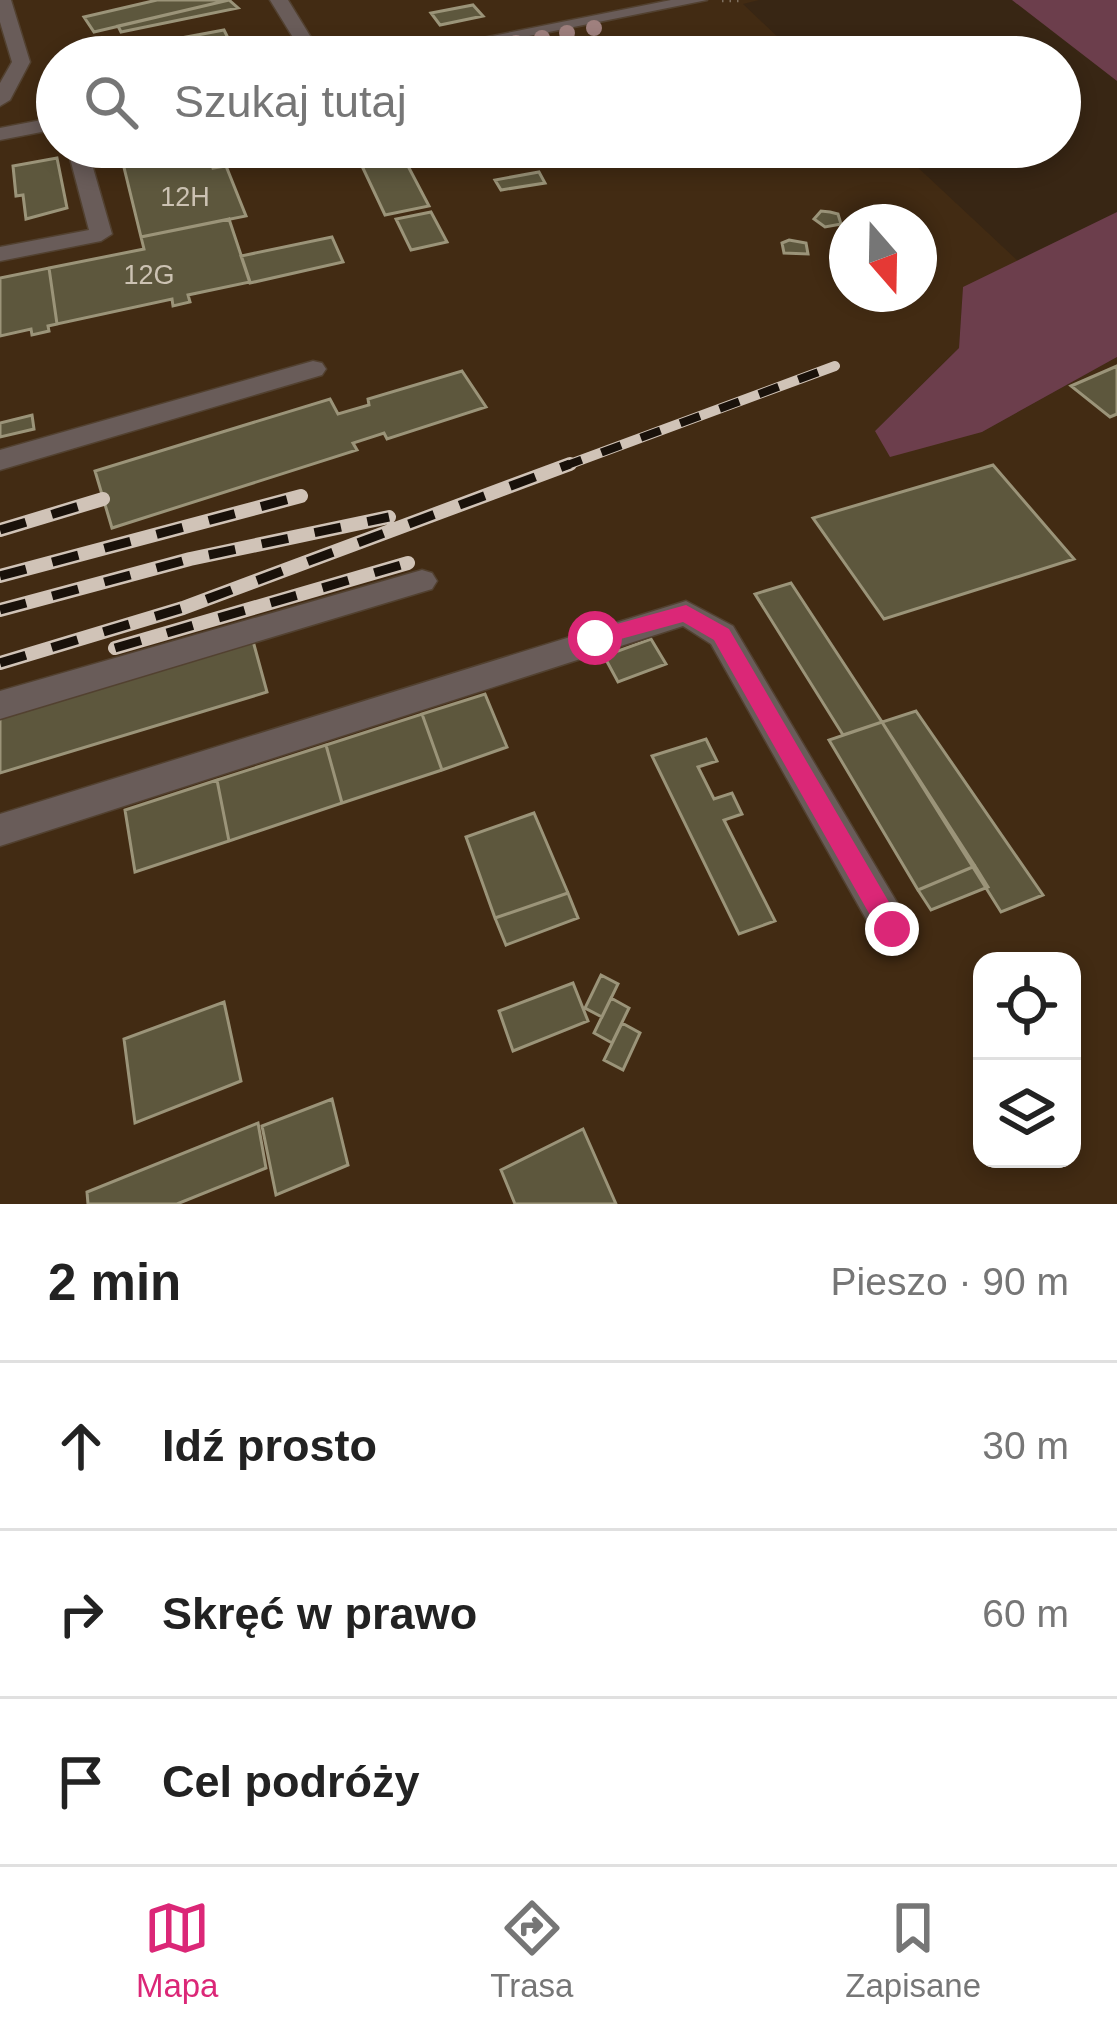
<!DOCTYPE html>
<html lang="pl">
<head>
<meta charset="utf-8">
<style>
  body { margin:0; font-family:Helvetica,sans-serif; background:#f6f6f6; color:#222 }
  .controls { position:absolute; right:36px; bottom:36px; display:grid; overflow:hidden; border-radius:24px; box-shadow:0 6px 18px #0003 }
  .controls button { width:108px; height:108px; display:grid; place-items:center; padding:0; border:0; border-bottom:3px solid #e0e0e0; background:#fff; color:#222; font:60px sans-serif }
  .compass { position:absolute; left:829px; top:204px; width:108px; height:108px; border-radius:50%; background:#fff; box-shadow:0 6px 18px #0003; rotate:160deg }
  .stop { position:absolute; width:36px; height:36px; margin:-27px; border:9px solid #db2777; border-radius:50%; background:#fff }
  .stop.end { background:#db2777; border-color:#fff; box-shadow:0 3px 12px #0008 }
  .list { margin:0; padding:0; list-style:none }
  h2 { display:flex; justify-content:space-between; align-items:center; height:156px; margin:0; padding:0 48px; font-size:51px }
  h2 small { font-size:39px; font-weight:400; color:#767676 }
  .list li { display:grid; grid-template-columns:78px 1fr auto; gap:36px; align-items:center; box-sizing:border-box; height:168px; padding:0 48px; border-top:3px solid #e0e0e0 }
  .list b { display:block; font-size:45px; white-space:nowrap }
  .list em { font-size:39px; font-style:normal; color:#767676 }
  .icon { flex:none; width:66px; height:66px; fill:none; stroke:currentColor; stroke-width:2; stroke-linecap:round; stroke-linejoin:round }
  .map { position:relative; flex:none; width:1117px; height:1204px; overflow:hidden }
  .search { position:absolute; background:#fff; box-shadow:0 6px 18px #0003; left:36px; right:36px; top:36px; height:132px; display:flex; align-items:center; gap:30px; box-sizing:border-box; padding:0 42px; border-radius:66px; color:#767676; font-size:45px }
  .sheet { height:660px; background:#fff }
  nav { display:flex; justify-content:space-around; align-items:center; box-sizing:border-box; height:168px; border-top:3px solid #e0e0e0; background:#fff; font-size:33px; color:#767676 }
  nav a { display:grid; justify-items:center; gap:6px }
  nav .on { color:#db2777 }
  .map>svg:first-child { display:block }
  .built { fill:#422b13; fill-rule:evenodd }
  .green { fill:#6c3e4c }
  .building { fill:#5d573d; stroke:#9b9479; stroke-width:3 }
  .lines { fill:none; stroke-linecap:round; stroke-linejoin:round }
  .minor-casing { stroke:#524130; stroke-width:3 }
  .path { stroke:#7f7060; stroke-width:4.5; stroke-dasharray:1.5 6; stroke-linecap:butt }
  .minor { fill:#695c59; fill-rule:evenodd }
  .rail-far1-casing { stroke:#d0c3b7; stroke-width:10 }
  .rail-casing { stroke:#d0c3b7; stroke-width:14 }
  .rail-far1 { stroke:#19110a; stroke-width:8; stroke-dasharray:21; stroke-linecap:butt }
  .rail { stroke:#19110a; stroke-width:9; stroke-dasharray:27; stroke-linecap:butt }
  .tree { fill:#9f807e }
  .route { fill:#db2777 }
  .labels { text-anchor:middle; stroke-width:9; stroke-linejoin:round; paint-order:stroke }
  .far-number-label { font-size:27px; fill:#ccc2b3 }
</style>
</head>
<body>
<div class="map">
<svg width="1117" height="1204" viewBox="0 0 1117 1204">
  <rect width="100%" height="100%" fill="#382614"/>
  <path class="built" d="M 0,0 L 759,0 L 743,4 L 799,57 L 57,57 L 57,147 L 896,147 L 1019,262 L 963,288 L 959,348 L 875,431 L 982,432 L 1117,357 L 1117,1204 L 0,1204 ZM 847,222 L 919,222 L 919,294 L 847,294 ZM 982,961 L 1072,961 L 1072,1159 L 982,1159 Z"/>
  <path class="green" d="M 1012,0 L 1117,0 L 1117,81 Z
    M 1117,212 L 1117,357 L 982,432 L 890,457 L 875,431 L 959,348 L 963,287 Z"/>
  <path class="building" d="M 157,0 L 229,0 L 94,32 L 84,17 Z
    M 229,0 L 238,8 L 121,32 L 118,26 Z
    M 473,5 L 483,16 L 440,25 L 431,13 Z
    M 224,30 L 235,52 L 205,57 L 137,57 L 133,47 Z
    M 612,42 L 622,53 L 566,57 L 561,51 Z
    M 119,147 L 206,147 L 213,168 L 226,166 L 246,216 L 141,237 Z
    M 353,147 L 398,147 L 429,206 L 385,215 Z
    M 568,147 L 624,147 L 629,153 L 580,163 Z
    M 57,158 L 67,208 L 26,219 L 23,195 L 16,196 L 13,166 Z
    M 539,172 L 545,183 L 501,190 L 495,180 Z
    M 431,212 L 447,242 L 411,250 L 396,219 Z
    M 830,212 L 838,214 L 841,224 L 825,227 L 814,219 L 821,211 Z
    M 229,219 L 250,282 L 188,295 L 190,302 L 173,306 L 172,299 L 57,324 L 49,268 L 144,249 L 141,237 Z
    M 332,237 L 343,262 L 250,283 L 241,256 Z
    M 789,240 L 806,243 L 808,254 L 784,253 L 782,243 Z
    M 49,268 L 57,324 L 48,326 L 49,331 L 32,335 L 31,329 L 0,336 L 0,278 Z
    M 1117,366 L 1117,414 L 1110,417 L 1071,386 Z
    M 462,371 L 486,407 L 387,439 L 384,433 L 353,443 L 357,450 L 112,528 L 95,471 L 330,399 L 338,414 L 369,405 L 368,399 Z
    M 32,415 L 34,429 L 0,437 L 0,423 Z
    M 993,465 L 1074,559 L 884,619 L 813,518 Z
    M 791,583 L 882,722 L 843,735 L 755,594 Z
    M 651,639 L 666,664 L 618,682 L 604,656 Z
    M 253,641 L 267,692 L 0,773 L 0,715 Z
    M 485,694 L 507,747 L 442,770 L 422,714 Z
    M 916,711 L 1043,895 L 1001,912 L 882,722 Z
    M 422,714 L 442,770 L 342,803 L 326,745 Z
    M 882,722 L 975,866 L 918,890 L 829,740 Z
    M 706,739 L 717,761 L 698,767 L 714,799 L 732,793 L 742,814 L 724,820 L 775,921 L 739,934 L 652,756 Z
    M 326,745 L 342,803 L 229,841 L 217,780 Z
    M 217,780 L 229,841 L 135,872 L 125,810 Z
    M 534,813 L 568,893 L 495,918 L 466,837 Z
    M 975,866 L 988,887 L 931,910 L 918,890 Z
    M 568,893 L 578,918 L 506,945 L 495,918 Z
    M 601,975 L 618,984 L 602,1017 L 585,1008 Z
    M 573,983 L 588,1021 L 513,1051 L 499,1011 Z
    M 611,998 L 629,1008 L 612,1043 L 594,1033 Z
    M 224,1002 L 241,1081 L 135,1123 L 124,1039 Z
    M 622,1023 L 640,1033 L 623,1070 L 604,1060 Z
    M 332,1099 L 348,1165 L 276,1195 L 262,1126 Z
    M 258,1123 L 266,1168 L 177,1204 L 88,1204 L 87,1192 Z
    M 583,1129 L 616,1204 L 515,1204 L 501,1170 Z"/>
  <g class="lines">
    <g class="minor-casing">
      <path id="minor" d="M 0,0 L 11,0 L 30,62 L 10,100 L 0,106 L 0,83 L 12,62 L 0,22 Z
        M 270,0 L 288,0 L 323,57 L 305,57 Z
        M 671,0 L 707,0 L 426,57 L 388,57 Z
        M 57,117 L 57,129 L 0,140 L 0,128 Z
        M 67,147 L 87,147 L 112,234 L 101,241 L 0,261 L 0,247 L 89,230 Z
        M 313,361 L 322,363 L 326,369 L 322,375 L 0,470 L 0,450 Z
        M 422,570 L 432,573 L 437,581 L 432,589 L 0,719 L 0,691 Z
        M 686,601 L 733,626 L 905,916 L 911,929 L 905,942 L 892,947 L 879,942 L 711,644 L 683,626 L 0,846 L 0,814 Z"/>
    </g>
    <path class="path" d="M 722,0 L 744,0
      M 338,57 L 376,50"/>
    <use href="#minor" class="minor"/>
    <g class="rail-far1-casing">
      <path id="rail-far1" d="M 562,467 L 835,366"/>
    </g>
    <g class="rail-casing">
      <path id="rail" d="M 0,530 L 103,499
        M 0,576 L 301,496
        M 0,610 L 190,559 L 389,517
        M 115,648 L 408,563
        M 0,663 L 183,608 L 570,464"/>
    </g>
    <use href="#rail-far1" class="rail-far1"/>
    <use href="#rail" class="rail"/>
  </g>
  <g class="tree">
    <circle cx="594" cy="28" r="8"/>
    <circle cx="567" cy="33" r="8"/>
    <circle cx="542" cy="38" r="8"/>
    <circle cx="516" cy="43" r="8"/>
  </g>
  <path class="route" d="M 686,605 L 729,629 L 900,921 L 900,938 L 883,938 L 714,640 L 683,622 L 595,646 L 585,638 L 595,630 Z"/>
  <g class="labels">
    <g class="far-number-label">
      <text x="185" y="206">12H</text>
      <text x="149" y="284">12G</text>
    </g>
  </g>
</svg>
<div class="controls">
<button><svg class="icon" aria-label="locate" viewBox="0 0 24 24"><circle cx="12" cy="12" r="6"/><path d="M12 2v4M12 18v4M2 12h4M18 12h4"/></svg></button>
<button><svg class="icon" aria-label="layers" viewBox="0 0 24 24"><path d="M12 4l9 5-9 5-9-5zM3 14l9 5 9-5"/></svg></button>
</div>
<svg class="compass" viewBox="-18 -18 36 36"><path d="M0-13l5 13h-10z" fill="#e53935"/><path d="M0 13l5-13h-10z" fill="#767676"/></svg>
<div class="stop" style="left:595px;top:638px"></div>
<div class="stop end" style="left:892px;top:929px"></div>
<div class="search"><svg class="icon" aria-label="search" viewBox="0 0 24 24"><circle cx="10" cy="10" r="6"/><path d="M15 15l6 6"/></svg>Szukaj tutaj</div>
</div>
<section class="sheet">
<h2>2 min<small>Pieszo · 90 m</small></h2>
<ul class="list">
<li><svg class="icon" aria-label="ahead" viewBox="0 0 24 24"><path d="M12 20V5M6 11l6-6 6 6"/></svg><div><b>Idź prosto</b></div><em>30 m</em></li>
<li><svg class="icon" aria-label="right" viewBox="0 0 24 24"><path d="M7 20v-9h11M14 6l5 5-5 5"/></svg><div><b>Skręć w prawo</b></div><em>60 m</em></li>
<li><svg class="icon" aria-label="arrive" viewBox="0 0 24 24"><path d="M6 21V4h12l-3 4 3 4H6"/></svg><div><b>Cel podróży</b></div></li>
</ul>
</section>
<nav>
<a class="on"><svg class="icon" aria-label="map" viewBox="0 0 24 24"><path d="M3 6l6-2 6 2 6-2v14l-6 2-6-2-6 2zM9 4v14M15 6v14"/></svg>Mapa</a>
<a><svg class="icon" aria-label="directions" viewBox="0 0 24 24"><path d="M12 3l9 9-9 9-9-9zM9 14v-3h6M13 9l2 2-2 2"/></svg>Trasa</a>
<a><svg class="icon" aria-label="saved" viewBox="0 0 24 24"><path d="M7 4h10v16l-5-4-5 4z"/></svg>Zapisane</a>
</nav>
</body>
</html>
